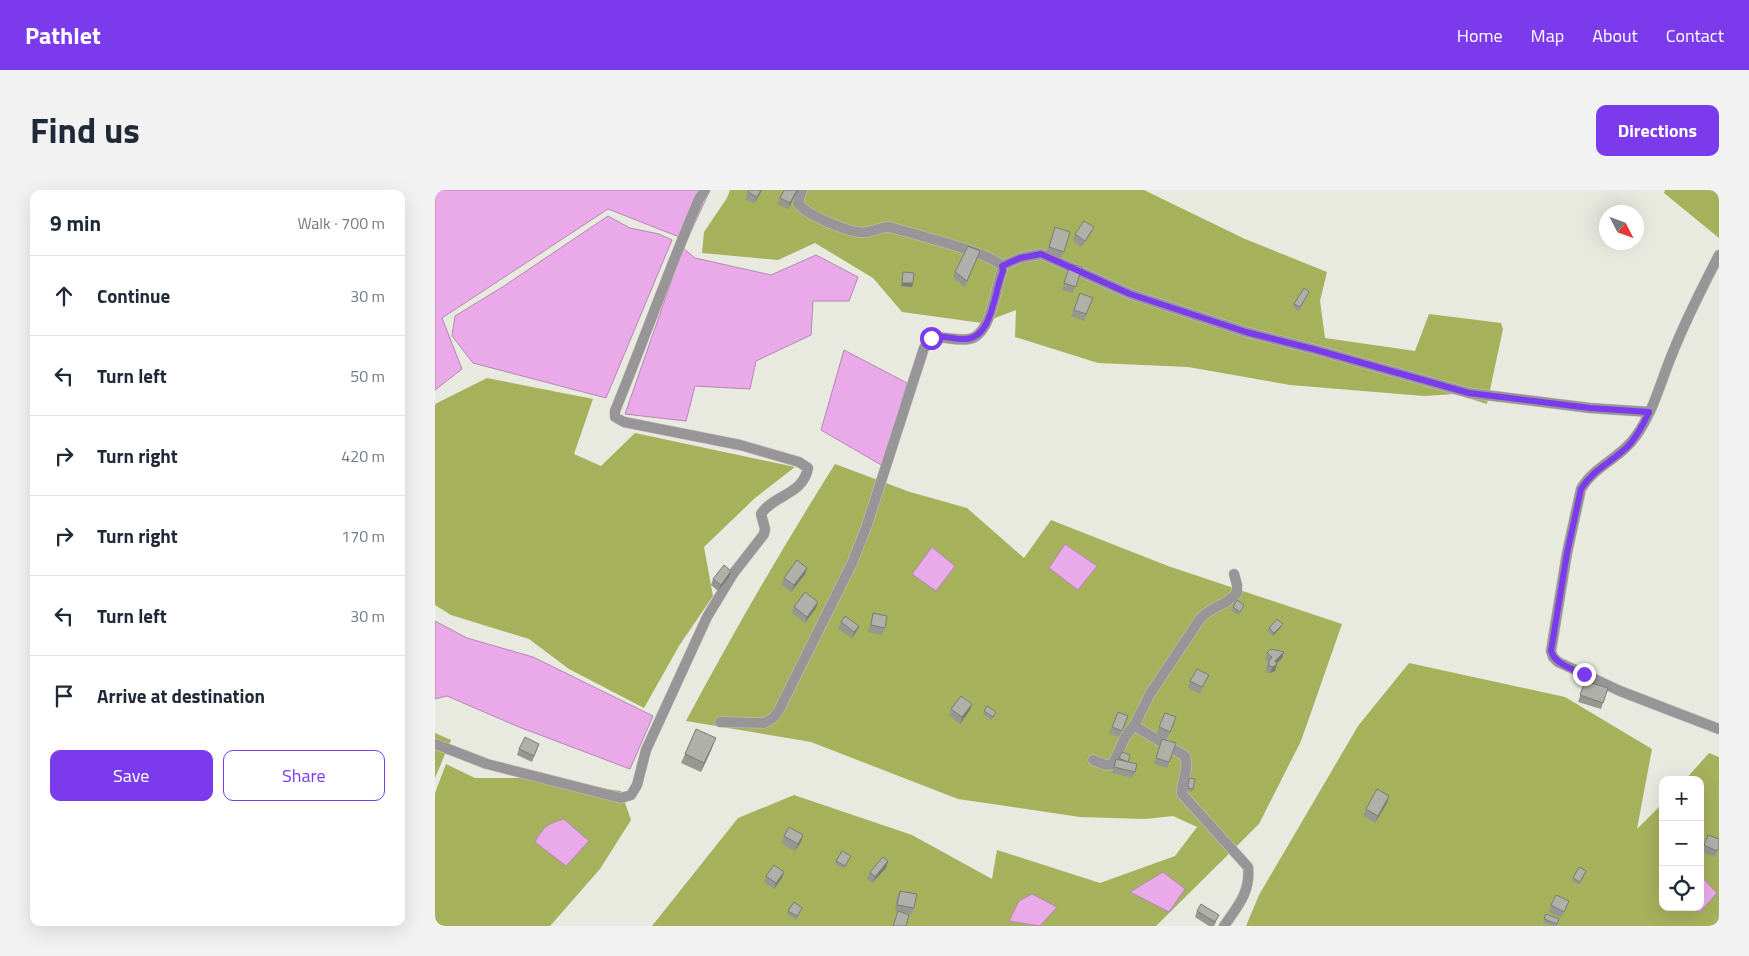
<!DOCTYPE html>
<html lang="en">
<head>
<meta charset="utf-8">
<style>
  body { margin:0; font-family:"Titillium Web",sans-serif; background:#f2f2f3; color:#1f2937 }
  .controls { position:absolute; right:15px; bottom:15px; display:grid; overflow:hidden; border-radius:10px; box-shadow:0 5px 20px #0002 }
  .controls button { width:45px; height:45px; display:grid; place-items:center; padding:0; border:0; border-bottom:1px solid #e0e1e3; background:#fff; color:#1f2937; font:25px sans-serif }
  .compass { position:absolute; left:1164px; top:15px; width:45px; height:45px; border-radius:50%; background:#fff; box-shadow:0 5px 20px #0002; rotate:132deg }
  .stop { position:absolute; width:15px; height:15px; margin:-11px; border:4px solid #7c3aed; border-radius:50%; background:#fff }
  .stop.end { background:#7c3aed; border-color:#fff; box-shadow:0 1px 5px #0008 }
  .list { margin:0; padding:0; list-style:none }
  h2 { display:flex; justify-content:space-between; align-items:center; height:65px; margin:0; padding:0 20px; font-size:21px }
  h2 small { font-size:16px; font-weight:400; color:#747a83 }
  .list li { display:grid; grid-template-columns:32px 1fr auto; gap:15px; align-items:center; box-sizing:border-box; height:80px; padding:0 20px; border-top:1px solid #e0e1e3 }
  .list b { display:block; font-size:19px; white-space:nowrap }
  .list em { font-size:16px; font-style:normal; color:#747a83 }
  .actions { display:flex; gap:10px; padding:15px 20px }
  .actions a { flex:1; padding:11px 0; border:1px solid #7c3aed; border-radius:10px; text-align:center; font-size:18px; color:#7c3aed }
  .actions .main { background:#7c3aed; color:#fff }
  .icon { flex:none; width:28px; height:28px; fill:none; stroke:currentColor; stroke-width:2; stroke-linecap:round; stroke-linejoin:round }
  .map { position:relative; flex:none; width:1284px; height:736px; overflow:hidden; border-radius:10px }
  header { display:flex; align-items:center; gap:30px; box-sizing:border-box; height:70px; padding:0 25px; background:#7c3aed; color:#fff }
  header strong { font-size:24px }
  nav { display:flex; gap:28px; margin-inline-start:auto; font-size:18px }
  .intro { display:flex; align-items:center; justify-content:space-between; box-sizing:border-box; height:120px; padding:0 30px }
  h1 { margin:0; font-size:35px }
  .button { padding:12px 22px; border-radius:10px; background:#7c3aed; color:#fff; font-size:18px; font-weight:700 }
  main { display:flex; gap:30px; padding:0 30px }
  aside { flex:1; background:#fff; border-radius:10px; box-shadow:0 5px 20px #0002 }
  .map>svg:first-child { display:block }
  .forest { fill:#a6b15c }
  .water { fill:#eaaae9; stroke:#b487b2 }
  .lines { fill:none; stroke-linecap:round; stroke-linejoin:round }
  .street-casing { stroke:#c4c5bc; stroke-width:11 }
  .street { stroke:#989598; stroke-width:10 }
  .wall { fill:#969790 }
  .shaded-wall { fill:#7a7b75 }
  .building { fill:#afb0a7; stroke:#7a7b75 }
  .route { stroke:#7c3aed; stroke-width:6 }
</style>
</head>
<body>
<header>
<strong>Pathlet</strong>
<nav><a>Home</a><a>Map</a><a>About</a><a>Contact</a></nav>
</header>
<div class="intro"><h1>Find us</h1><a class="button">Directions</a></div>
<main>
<aside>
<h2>9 min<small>Walk · 700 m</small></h2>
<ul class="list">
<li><svg class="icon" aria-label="ahead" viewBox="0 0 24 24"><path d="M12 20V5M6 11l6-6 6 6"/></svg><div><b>Continue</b></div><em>30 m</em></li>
<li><svg class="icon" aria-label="left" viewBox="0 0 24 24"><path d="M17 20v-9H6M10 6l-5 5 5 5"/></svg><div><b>Turn left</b></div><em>50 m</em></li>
<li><svg class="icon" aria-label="right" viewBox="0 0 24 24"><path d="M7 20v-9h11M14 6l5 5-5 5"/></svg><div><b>Turn right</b></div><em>420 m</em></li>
<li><svg class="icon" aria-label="right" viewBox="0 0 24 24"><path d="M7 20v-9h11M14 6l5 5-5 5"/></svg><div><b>Turn right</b></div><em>170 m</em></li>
<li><svg class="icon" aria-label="left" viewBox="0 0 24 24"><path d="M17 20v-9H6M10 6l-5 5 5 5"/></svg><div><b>Turn left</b></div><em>30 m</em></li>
<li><svg class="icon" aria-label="arrive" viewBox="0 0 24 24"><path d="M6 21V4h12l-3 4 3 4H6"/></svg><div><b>Arrive at destination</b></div></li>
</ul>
<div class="actions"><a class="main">Save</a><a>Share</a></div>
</aside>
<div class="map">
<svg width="1284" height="736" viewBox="0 0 1284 736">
  <rect width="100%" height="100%" fill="#e8e9df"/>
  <path class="forest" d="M 295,0 L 709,0 L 810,49 L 892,82 L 885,111 L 890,148 L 980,161 L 994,124 L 1066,133 L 1068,139 L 1052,214 L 1020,204 L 989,206 L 855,195 L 753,177 L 663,173 L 580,147 L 581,120 L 547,133 L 467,122 L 438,88 L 380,53 L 343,70 L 267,63 L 269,42 L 292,8 Z
    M 1230,0 L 1284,0 L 1284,48 L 1229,3 Z
    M 52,188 L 158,209 L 139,264 L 166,276 L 200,243 L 360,277 L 320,308 L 269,357 L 278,406 L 244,456 L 209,518 L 134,479 L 94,449 L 16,425 L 0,415 L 0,214 Z
    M 400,274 L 475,302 L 532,318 L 589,368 L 616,330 L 733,376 L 907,434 L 866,551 L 824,634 L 721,736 L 217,736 L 303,628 L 359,605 L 477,645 L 557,689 L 562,660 L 665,693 L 740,666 L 762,637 L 738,626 L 710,629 L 645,627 L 523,609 L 376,552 L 251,531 C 298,443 347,358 400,274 Z
    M 974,473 L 1130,507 L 1217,559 L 1202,639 L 1228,613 L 1228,717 L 1265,717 L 1265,590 L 1250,590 L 1274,563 L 1284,567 L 1284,736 L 811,736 L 824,705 L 923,536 Z
    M 0,543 L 16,550 L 0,588 Z
    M 11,574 L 40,588 L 89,588 L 186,601 L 196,630 L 165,679 L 115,736 L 0,736 L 0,603 Z"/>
  <path class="water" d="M 0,0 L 275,0 L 252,50 L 173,19 L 7,128 L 27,179 L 0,200 Z
    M 173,26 L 195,38 L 224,44 L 237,50 L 171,208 L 38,173 L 17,146 L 20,126 L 69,96 Z
    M 248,58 L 260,68 L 336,85 L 381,65 L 423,87 L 414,111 L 378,111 L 376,145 L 321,171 L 315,199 L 260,196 L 251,231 L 190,224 Z
    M 409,160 L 472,193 L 448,276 L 386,240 Z
    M 630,354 L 662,376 L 643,400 L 614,378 Z
    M 497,357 L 520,376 L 501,401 L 477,384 Z
    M 0,431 L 32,448 L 98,467 L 218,526 L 195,579 L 84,537 L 12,506 L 0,509 Z
    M 129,629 L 154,651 L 131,676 L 100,652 C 108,637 112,634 129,629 Z
    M 728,682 L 750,699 L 734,722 L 695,702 Z
    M 1265,685 L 1282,703 L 1265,722 L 1254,717 L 1265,717 Z
    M 597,704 L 622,717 L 605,736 L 574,731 L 584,711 Z"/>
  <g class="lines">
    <g class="street-casing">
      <path id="street" d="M 1284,65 C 1268,96 1251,129 1238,162 C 1226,190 1219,221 1201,246 C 1186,268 1159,276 1146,299 L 1132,363 L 1116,461 L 1118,467 L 1123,472 L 1149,484 L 1185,501 L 1284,539
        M 567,76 L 585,68 L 606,64 L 695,104 L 811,142 L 878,159 L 1034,203 L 1155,218 L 1215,222
        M 285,532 L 329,533 L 338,528 L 344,520 L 418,371 L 431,338 L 489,158 L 492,153 L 499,147 C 511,147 522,151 534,149 C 556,146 560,99 567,81 L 567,76 C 554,62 477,44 455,37 C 446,36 441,41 432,42 C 418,45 371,25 363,13 L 367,0
        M 0,554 L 52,574 L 186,608 L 196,605 L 202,595 L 211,560 L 272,427 L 298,384 L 329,344 L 330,339 L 326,324 C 338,305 368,305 373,278 L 364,272 L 305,255 L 189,232 L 180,227 L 180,221 C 209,150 234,79 264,9 L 270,0
        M 658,570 L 671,575 L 678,574 L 690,547 L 700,534
        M 789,736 C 802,717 816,702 813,677 L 747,604 C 746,591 755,578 750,566 L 703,538 L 700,534 L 715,504 L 765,429 C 776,416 789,417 802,403 L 802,395 L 799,384"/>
    </g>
    <use href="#street" class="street"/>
  </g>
  <path class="wall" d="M 314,0 L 327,0 L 319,14 L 310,9 Z
    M 363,0 L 353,19 L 342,14 L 345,8 Z
    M 620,37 L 635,42 L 626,69 L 611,64 Z
    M 659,37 L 656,43 L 647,57 L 638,51 L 640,44 Z
    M 545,61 L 530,97 L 518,88 L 520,82 Z
    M 635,74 L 647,77 L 638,103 L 627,100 Z
    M 645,103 L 658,108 L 649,131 L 636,126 Z
    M 873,105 L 864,121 L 858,117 L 859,114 Z
    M 372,378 L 370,384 L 356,402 L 346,394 L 349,388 Z
    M 296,381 L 294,387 L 283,401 L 276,395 L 278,389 Z
    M 383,412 L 381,418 L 370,433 L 357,423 L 359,417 Z
    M 809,415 L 803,425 L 796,420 L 798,417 Z
    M 438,423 L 450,438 L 447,445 L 433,442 Z
    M 406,432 L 424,436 L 421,442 L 417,448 L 403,439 Z
    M 846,437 L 838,446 L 832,441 L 834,438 Z
    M 849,462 L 847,468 L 842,474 L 840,481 L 835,483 L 831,483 L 831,477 L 833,472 L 830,469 L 832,463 Z
    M 774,485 L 765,504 L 753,498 L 755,491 Z
    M 1150,491 L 1173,498 L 1166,519 L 1143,512 Z
    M 516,519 L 535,520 L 525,534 L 514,525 Z
    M 549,521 L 560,525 L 556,530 L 548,524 Z
    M 693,526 L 684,547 L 674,543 L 677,537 Z
    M 739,534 L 732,549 L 722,544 L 724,537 Z
    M 727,549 L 741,553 L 732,578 L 719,574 Z
    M 104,554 L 97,572 L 82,565 L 84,559 Z
    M 277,558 L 266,582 L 246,573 L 250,564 Z
    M 687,562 L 700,582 L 697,588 L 677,583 L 681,569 L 684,569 Z
    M 754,588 L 758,599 L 757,602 L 752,601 Z
    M 952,613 L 940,633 L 928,626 L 931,619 Z
    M 1273,645 L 1284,657 L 1280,667 L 1267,662 Z
    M 349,646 L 366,652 L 360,661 L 346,653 Z
    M 416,666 L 409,679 L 400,674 L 401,671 Z
    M 453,671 L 451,678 L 437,693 L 432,689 L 435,682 Z
    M 1150,684 L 1144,695 L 1137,691 L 1138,688 Z
    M 331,686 L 347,688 L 339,699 L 329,692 Z
    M 465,701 L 479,718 L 477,724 L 460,721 L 462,707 Z
    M 1134,711 L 1126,728 L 1114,722 L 1116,715 Z
    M 367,718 L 361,730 L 352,724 L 353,721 Z
    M 762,721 L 781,732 L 779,736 L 774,736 L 760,727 Z
    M 1109,729 L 1124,729 L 1121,736 L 1118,736 L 1108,732 Z"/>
  <path class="shaded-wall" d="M 326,0 L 327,0 L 319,14 L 322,7 Z
    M 362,0 L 363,0 L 353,19 L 355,13 Z
    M 467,93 L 478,93 L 477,97 L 466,96 Z
    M 372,378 L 370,384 L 356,402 L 359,395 Z
    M 296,381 L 294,387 L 283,401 L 286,395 Z
    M 383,412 L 381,418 L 370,433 L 372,427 Z
    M 848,434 L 846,437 L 838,446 L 839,443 Z
    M 424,436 L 421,442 L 417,448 L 419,442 Z
    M 849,462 L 847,468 L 840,475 L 842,474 L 840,481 L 835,483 L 840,471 Z
    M 537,514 L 535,520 L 525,534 L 527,527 Z
    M 281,548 L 277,558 L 266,582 L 269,573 Z
    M 954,606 L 952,613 L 940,633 L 943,626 Z
    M 368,645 L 366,652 L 360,661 L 363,654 Z
    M 453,671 L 451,678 L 437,693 L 440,687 Z
    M 349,682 L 347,688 L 339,699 L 341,693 Z"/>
  <path class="building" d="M 314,0 L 326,0 L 322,7 L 313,2 Z
    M 349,0 L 362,0 L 355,13 L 345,8 Z
    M 649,31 L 659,37 L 650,51 L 640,44 Z
    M 620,37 L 635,42 L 629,62 L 614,57 Z
    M 533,56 L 545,61 L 532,91 L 520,82 Z
    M 635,74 L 647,77 L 641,97 L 629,93 Z
    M 468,82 L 479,83 L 478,93 L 467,93 Z
    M 869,98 L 874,102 L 865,117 L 859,114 Z
    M 645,103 L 658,108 L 651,124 L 639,120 Z
    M 362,370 L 372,378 L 359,395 L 349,388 Z
    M 289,375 L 296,381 L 286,395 L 278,389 Z
    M 370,402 L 383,412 L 372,427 L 359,417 Z
    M 802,410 L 809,415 L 805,422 L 798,417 Z
    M 438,423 L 452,426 L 450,438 L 436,435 Z
    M 410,426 L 424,436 L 419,442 L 406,432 Z
    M 842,429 L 848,434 L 839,443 L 834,438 Z
    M 836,459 L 849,462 L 840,471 L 842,474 L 838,477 L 834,476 L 834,471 L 837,467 L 832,463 Z
    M 762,479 L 774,485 L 767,497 L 755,491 Z
    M 1150,491 L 1173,498 L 1168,513 L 1145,505 Z
    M 526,506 L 537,514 L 527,527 L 516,519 Z
    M 552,516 L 561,522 L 558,527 L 549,521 Z
    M 683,522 L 693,526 L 687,541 L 677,537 Z
    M 730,523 L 741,527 L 735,542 L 724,537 Z
    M 261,539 L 281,548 L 269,573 L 250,564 Z
    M 90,547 L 104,554 L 99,566 L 84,559 Z
    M 727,549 L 741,553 L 734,572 L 721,568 Z
    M 687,562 L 695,565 L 693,572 L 684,568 Z
    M 681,569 L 702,574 L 700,582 L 679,577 Z
    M 754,588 L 760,589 L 758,599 L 753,598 Z
    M 942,599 L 954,606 L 943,626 L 931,619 Z
    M 354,637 L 368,645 L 363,654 L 349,646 Z
    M 1273,645 L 1284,649 L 1284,657 L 1282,661 L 1269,655 Z
    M 407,661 L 416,666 L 410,676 L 401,671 Z
    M 448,667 L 453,671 L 440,687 L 435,682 Z
    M 339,675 L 349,682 L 341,693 L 331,686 Z
    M 1144,677 L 1151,681 L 1145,692 L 1138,688 Z
    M 465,701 L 482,704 L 479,718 L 462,715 Z
    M 1121,705 L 1134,711 L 1129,722 L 1116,715 Z
    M 359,712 L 367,718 L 362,726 L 353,721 Z
    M 766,714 L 784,725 L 780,732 L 762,721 Z
    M 463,721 L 474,725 L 471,736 L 458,736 Z
    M 1111,724 L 1124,729 L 1122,734 L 1109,729 Z"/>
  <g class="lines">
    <path class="route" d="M 496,148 C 506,144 520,150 531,149 C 558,147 559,101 568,81 L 567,76 L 585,68 L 606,64 L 695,104 L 811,142 L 878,159 L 1034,203 L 1155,218 L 1214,222 C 1209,233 1203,245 1194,255 C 1179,271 1158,279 1146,299 L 1132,363 L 1116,461 C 1120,474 1137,479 1149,484"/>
  </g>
</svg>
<div class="controls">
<button>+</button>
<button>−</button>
<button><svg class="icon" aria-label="locate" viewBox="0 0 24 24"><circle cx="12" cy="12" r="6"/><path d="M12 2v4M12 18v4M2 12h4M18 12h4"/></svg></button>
</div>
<svg class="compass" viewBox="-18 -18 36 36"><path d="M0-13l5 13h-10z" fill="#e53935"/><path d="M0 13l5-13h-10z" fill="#747a83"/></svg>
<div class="stop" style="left:496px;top:148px"></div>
<div class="stop end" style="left:1149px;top:484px"></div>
</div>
</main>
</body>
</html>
